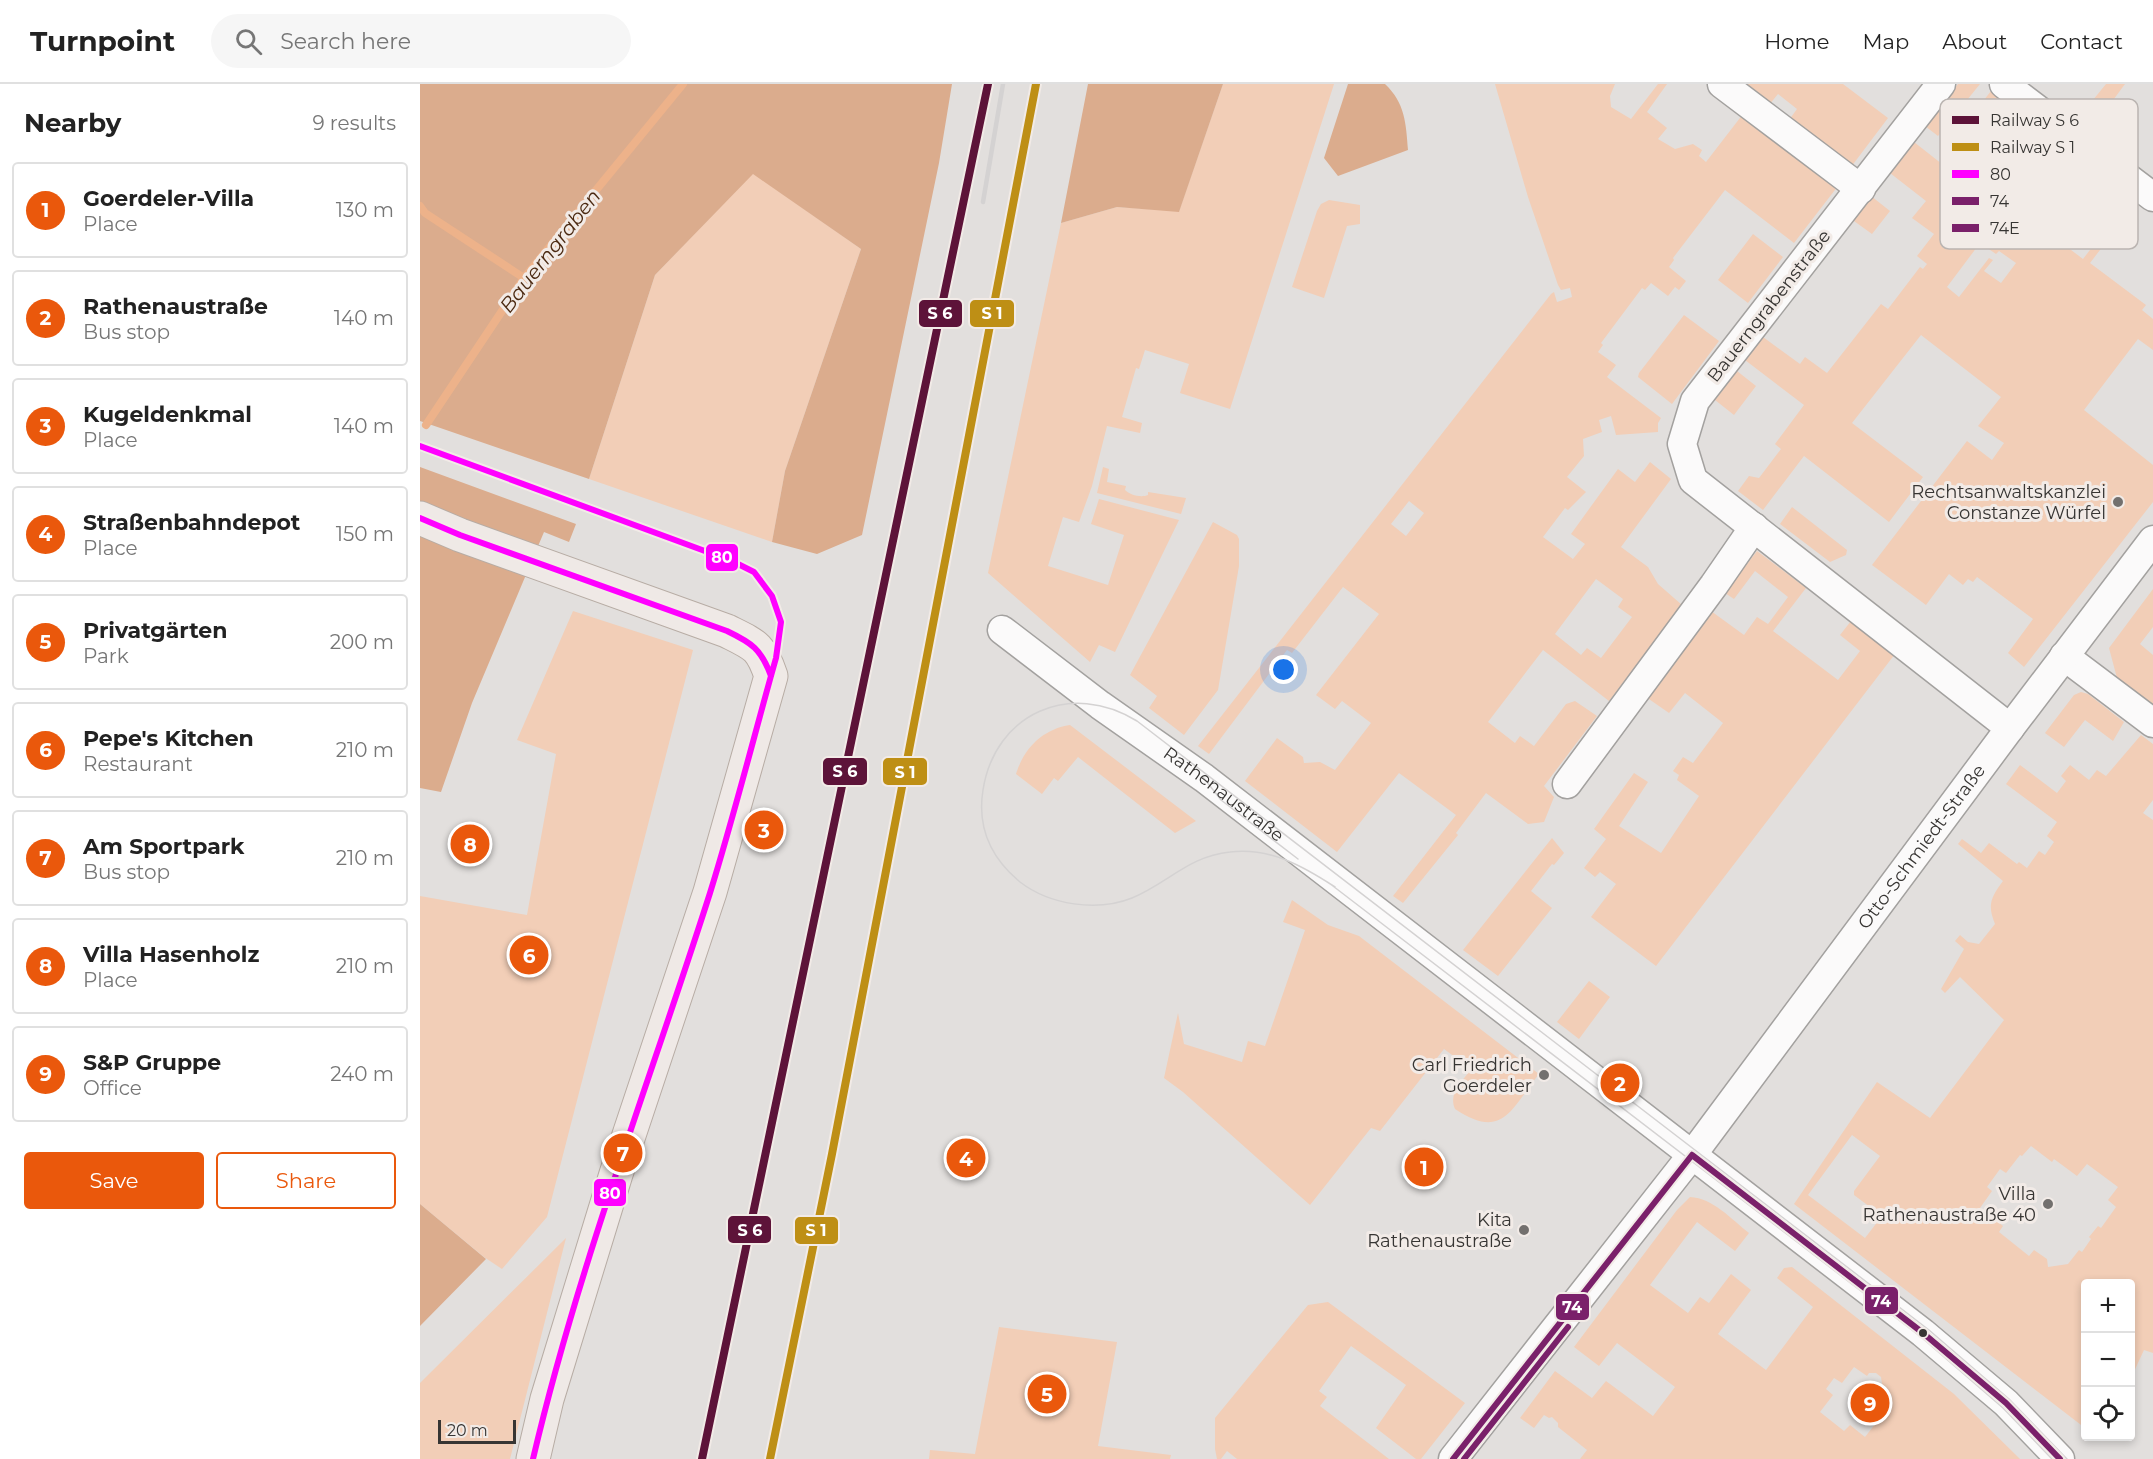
<!DOCTYPE html>
<html lang="en">
<head>
<meta charset="utf-8">
<style>
  body { margin:0; font-family:Montserrat,sans-serif; background:#f6f6f6; color:#222 }
  .controls { position:absolute; right:18px; bottom:18px; display:grid; overflow:hidden; border-radius:6px; box-shadow:0 3px 9px #0003 }
  .controls button { width:54px; height:54px; display:grid; place-items:center; padding:0; border:0; border-bottom:2px solid #e0e0e0; background:#fff; color:#222; font:30px sans-serif }
  .scale { position:absolute; left:18px; bottom:15px; width:78px; box-sizing:border-box; padding-left:6px; border:3px solid #373533; border-top:0; font-size:16px; line-height:21px; white-space:nowrap; color:#373533; -webkit-text-stroke:4px #f2ebe7; paint-order:stroke }
  .you { position:absolute; left:864px; top:586px; width:21px; height:21px; margin:-15px; border:4px solid #fff; border-radius:50%; background:#1a73e8; box-shadow:0 0 0 9px #1a73e833 }
  .badge { display:grid; place-items:center; width:39px; height:39px; border-radius:50%; background:#ea580c; color:#fff; font-size:20px; font-weight:700 }
  .pin { position:absolute; translate:-50% -50%; border:3px solid #fff; box-shadow:0 2px 6px #0006 }
  .list { margin:0; padding:0; list-style:none }
  h2 { display:flex; justify-content:space-between; align-items:center; height:78px; margin:0; padding:0 24px; font-size:26px }
  h2 small { font-size:20px; font-weight:400; color:#767676 }
  .list li { display:grid; grid-template-columns:39px 1fr auto; gap:18px; align-items:center; box-sizing:border-box; height:96px; margin:0 12px 12px; padding:0 12px; border:2px solid #e0e0e0; border-radius:6px }
  .list b { display:block; font-size:22px; white-space:nowrap }
  .list p { margin:0; font-size:20px; white-space:nowrap; color:#767676 }
  .list em { font-size:20px; font-style:normal; color:#767676 }
  .actions { display:flex; gap:12px; padding:18px 24px }
  .actions a { flex:1; padding:14px 0; border:2px solid #ea580c; border-radius:6px; text-align:center; font-size:21px; color:#ea580c }
  .actions .main { background:#ea580c; color:#fff }
  .icon { flex:none; width:33px; height:33px; fill:none; stroke:currentColor; stroke-width:2; stroke-linecap:round; stroke-linejoin:round }
  .map { position:relative; flex:none; width:1733px; height:1375px; overflow:hidden }
  header { display:flex; align-items:center; gap:36px; box-sizing:border-box; height:84px; padding:0 30px; background:#fff; border-bottom:2px solid #e0e0e0 }
  header strong { font-size:28px }
  nav { display:flex; gap:33px; margin-inline-start:auto; font-size:21px }
  .search { width:420px; height:54px; background:#f6f6f6; display:flex; align-items:center; gap:15px; box-sizing:border-box; padding:0 21px; border-radius:33px; color:#767676; font-size:22px }
  main { display:flex }
  aside { flex:1; background:#fff }
  .map>svg:first-child { display:block }
  .green { fill:#f2ceb7; fill-rule:evenodd }
  .forest { fill:#dbac8d }
  .lines { fill:none; stroke-linecap:round; stroke-linejoin:round }
  .stream { stroke:#edb28a; stroke-width:8 }
  .minor-casing { stroke:#a3a19f; stroke-width:31 }
  .major-casing { stroke:#b7aca4; stroke-width:35 }
  .minor { stroke:#fbfafa; stroke-width:28 }
  .major { stroke:#efe9e6; stroke-width:33 }
  .tram { stroke:#d4d2d2; stroke-width:1.5 }
  .rail { stroke:#d4d2d2; stroke-width:4.5 }
  .bus-1-casing { stroke:#f2ebe7; stroke-width:10 }
  .bus-2-casing { stroke:#f2ebe7; stroke-width:10 }
  .bus-3-casing { stroke:#f2ebe7; stroke-width:10 }
  .bus-1 { stroke:#f0f; stroke-width:6 }
  .bus-2 { stroke:#7a206a; stroke-width:6 }
  .bus-3 { stroke:#7a206a; stroke-width:6 }
  .rail-1-casing { stroke:#f2ebe7; stroke-width:12 }
  .rail-2-casing { stroke:#f2ebe7; stroke-width:12 }
  .rail-1 { stroke:#5d1339; stroke-width:8 }
  .rail-2 { stroke:#be8f15; stroke-width:8 }
  .poi-dot { fill:#73706e; stroke:#f2ebe7; stroke-width:2 }
  .bus-dot { fill:#373533; stroke:#f2ebe7; stroke-width:2 }
  .labels { text-anchor:middle; stroke-width:6; stroke-linejoin:round; paint-order:stroke }
  .street-label { font-size:18px; fill:#373533; stroke:#f2ebe7 }
  .poi-label { font-size:18px; fill:#373533; stroke:#f2ebe7; text-anchor:end }
  .water-label { font-size:20px; font-style:italic; fill:#4c2a12; stroke:#f2ebe7 }
  .key { fill:#f2ebe7; stroke:#bab4b1; stroke-width:1.5 }
  .key-label { font-size:16px; fill:#373533 }
  .line-badge { stroke:#f2ebe7; stroke-width:2 }
  .badge-label { font-size:16px; text-anchor:middle; font-weight:bold; fill:#fff }
</style>
</head>
<body>
<header>
<strong>Turnpoint</strong>
<div class="search"><svg class="icon" aria-label="search" viewBox="0 0 24 24"><circle cx="10" cy="10" r="6"/><path d="M15 15l6 6"/></svg>Search here</div>
<nav><a>Home</a><a>Map</a><a>About</a><a>Contact</a></nav>
</header>
<main>
<aside>
<h2>Nearby<small>9 results</small></h2>
<ul class="list">
<li><span class="badge">1</span><div><b>Goerdeler-Villa</b><p>Place</p></div><em>130 m</em></li>
<li><span class="badge">2</span><div><b>Rathenaustraße</b><p>Bus stop</p></div><em>140 m</em></li>
<li><span class="badge">3</span><div><b>Kugeldenkmal</b><p>Place</p></div><em>140 m</em></li>
<li><span class="badge">4</span><div><b>Straßenbahndepot</b><p>Place</p></div><em>150 m</em></li>
<li><span class="badge">5</span><div><b>Privatgärten</b><p>Park</p></div><em>200 m</em></li>
<li><span class="badge">6</span><div><b>Pepe's Kitchen</b><p>Restaurant</p></div><em>210 m</em></li>
<li><span class="badge">7</span><div><b>Am Sportpark</b><p>Bus stop</p></div><em>210 m</em></li>
<li><span class="badge">8</span><div><b>Villa Hasenholz</b><p>Place</p></div><em>210 m</em></li>
<li><span class="badge">9</span><div><b>S&amp;P Gruppe</b><p>Office</p></div><em>240 m</em></li>
</ul>
<div class="actions"><a class="main">Save</a><a>Share</a></div>
</aside>
<div class="map">
<svg width="1733" height="1375" viewBox="0 0 1733 1375">
  <rect width="100%" height="100%" fill="#e2dfdd"/>
  <path class="green" d="M 803,0 L 914,0 L 810,325 L 760,309 L 769,280 L 725,266 L 719,285 L 716,284 L 702,333 L 722,339 L 720,349 L 687,342 L 672,402 L 659,438 L 643,433 L 628,482 L 688,501 L 704,451 L 671,440 L 679,415 L 759,436 L 695,568 L 679,561 L 670,578 L 568,489 L 641,139 L 697,123 L 759,127 Z
    M 1075,0 L 1195,0 L 1190,12 L 1191,23 L 1211,35 L 1238,0 L 1247,0 L 1227,28 L 1247,44 L 1238,55 L 1255,65 L 1273,60 L 1282,66 L 1279,72 L 1286,78 L 1323,30 L 1418,102 L 1374,159 L 1305,106 L 1253,174 L 1254,176 L 1249,183 L 1266,197 L 1259,206 L 1255,203 L 1248,212 L 1231,199 L 1225,206 L 1222,204 L 1181,259 L 1183,261 L 1178,268 L 1196,281 L 1187,293 L 1241,334 L 1238,339 L 1238,348 L 1196,351 L 1191,332 L 1179,336 L 1182,348 L 1163,355 L 1164,372 L 1147,393 L 1166,408 L 1148,426 L 1145,424 L 1123,453 L 1153,475 L 1165,460 L 1151,450 L 1198,385 L 1215,398 L 1230,378 L 1251,395 L 1201,463 L 1228,483 L 1238,500 L 1262,521 L 1189,617 L 1123,566 L 1068,638 L 1095,659 L 1100,652 L 1114,662 L 1146,620 L 1155,617 L 1177,632 L 1124,702 L 1134,713 L 1124,738 L 1108,740 L 1066,709 L 1036,749 L 1038,751 L 983,819 L 973,812 L 1036,731 L 979,689 L 917,768 L 825,697 L 857,654 L 883,673 L 884,679 L 900,678 L 915,686 L 951,639 L 922,617 L 915,625 L 896,611 L 959,530 L 923,503 L 872,569 L 867,566 L 789,670 L 778,662 L 1131,210 L 1134,208 L 1137,218 L 1152,213 L 1150,204 L 1141,206 L 1138,201 L 1108,113 ZM 989,417 L 1004,429 L 986,452 L 971,440 ZM 1176,495 L 1203,515 L 1198,523 L 1212,533 L 1181,574 L 1167,564 L 1161,571 L 1135,550 Z
    M 1321,0 L 1423,0 L 1468,34 L 1431,83 L 1369,36 L 1377,25 L 1358,10 L 1349,21 Z
    M 1538,0 L 1560,0 L 1518,52 L 1505,42 Z
    M 1686,0 L 1705,0 L 1688,23 L 1710,39 L 1698,54 L 1664,27 Z
    M 1571,7 L 1621,46 L 1600,73 L 1549,35 Z
    M 1494,58 L 1583,128 L 1590,120 L 1663,175 L 1710,114 L 1716,119 L 1670,179 L 1726,221 L 1722,226 L 1733,235 L 1733,266 L 1718,255 L 1664,326 L 1733,381 L 1733,418 L 1604,583 L 1588,569 L 1613,535 L 1557,493 L 1553,498 L 1548,495 L 1543,501 L 1529,490 L 1506,521 L 1452,481 L 1547,357 L 1572,376 L 1584,359 L 1558,342 L 1581,313 L 1501,251 L 1432,339 L 1503,393 L 1469,438 L 1384,372 L 1343,426 L 1318,407 L 1329,392 L 1339,394 L 1361,365 L 1355,360 L 1384,321 L 1325,276 L 1343,253 L 1380,280 L 1385,273 L 1407,289 L 1461,220 L 1468,225 L 1500,183 L 1503,185 L 1507,180 L 1497,172 L 1514,150 L 1492,134 L 1506,117 L 1470,89 ZM 1560,159 L 1576,170 L 1579,167 L 1596,179 L 1581,199 L 1564,187 L 1573,176 L 1569,174 L 1539,213 L 1527,203 Z
    M 333,89 L 441,165 L 365,387 L 352,458 L 169,395 L 235,191 Z
    M 1451,112 L 1470,127 L 1452,150 L 1434,137 Z
    M 909,116 L 940,121 L 940,140 L 927,142 L 904,214 L 872,203 L 897,127 L 901,120 Z
    M 1333,150 L 1363,173 L 1328,219 L 1298,196 Z
    M 1264,231 L 1299,257 L 1252,320 L 1218,293 L 1219,289 Z
    M 1317,287 L 1336,302 L 1314,331 L 1295,316 Z
    M 683,383 L 689,385 L 687,398 L 706,402 L 705,406 C 710,411 721,414 728,411 L 728,408 L 766,414 L 761,430 L 677,409 Z
    M 1372,423 L 1427,466 L 1426,471 L 1410,478 L 1360,440 Z
    M 793,438 L 817,451 L 819,455 L 819,482 L 798,606 L 764,651 L 729,624 L 737,612 L 710,591 Z
    M 1337,467 L 1386,504 L 1353,547 L 1418,596 L 1440,567 L 1420,551 L 1431,537 L 1475,570 L 1236,882 L 1171,833 L 1196,800 L 1180,788 L 1175,793 L 1164,784 L 1186,755 L 1174,745 L 1214,689 L 1228,698 L 1199,742 L 1241,769 L 1279,712 L 1257,696 L 1259,691 L 1253,687 L 1263,673 L 1273,679 L 1303,639 L 1265,609 L 1249,629 L 1226,613 L 1291,527 L 1324,551 L 1337,533 L 1348,540 L 1368,513 L 1335,487 L 1314,515 L 1305,509 Z
    M 1733,505 L 1733,543 L 1720,560 L 1733,571 L 1733,622 L 1697,594 L 1689,564 Z
    M 153,527 L 273,566 L 127,1133 L 82,1185 L 64,1173 L 0,1120 L 0,812 L 107,831 L 136,670 L 97,656 Z
    M 1661,608 L 1668,610 L 1704,638 L 1693,657 L 1665,636 L 1644,663 L 1625,649 L 1654,611 Z
    M 650,641 L 776,737 L 755,749 L 658,673 L 638,697 L 634,694 L 622,710 L 596,690 C 604,664 623,645 650,641 Z
    M 1721,651 L 1733,660 L 1733,716 L 1723,729 L 1733,736 L 1733,1269 L 1724,1266 L 1711,1294 L 1710,1200 L 1666,1200 L 1665,1344 L 1374,1120 L 1457,998 L 1510,1034 L 1584,936 L 1540,893 L 1525,909 L 1521,905 L 1544,865 L 1535,857 L 1540,851 L 1548,858 L 1559,860 L 1575,840 C 1567,821 1571,813 1583,797 L 1538,760 L 1542,755 L 1561,769 L 1569,759 L 1597,780 L 1599,778 L 1607,784 L 1619,767 L 1625,771 L 1634,758 L 1627,752 L 1637,738 L 1586,700 L 1600,681 L 1637,709 L 1646,697 L 1641,692 L 1650,681 L 1669,696 L 1677,686 L 1686,692 ZM 1432,1051 L 1460,1072 L 1434,1107 L 1434,1111 L 1462,1132 L 1445,1154 L 1388,1111 ZM 1611,1062 L 1632,1078 L 1634,1075 L 1657,1092 L 1667,1080 L 1698,1103 L 1688,1116 L 1696,1123 L 1681,1144 L 1678,1142 L 1669,1153 L 1671,1155 L 1662,1168 L 1659,1166 L 1648,1180 L 1628,1183 L 1627,1175 L 1614,1166 L 1609,1172 L 1579,1148 L 1583,1142 L 1560,1124 L 1572,1107 L 1567,1103 L 1580,1085 L 1586,1089 L 1600,1071 L 1602,1072 Z
    M 1132,754 L 1144,769 L 1134,781 L 1132,780 L 1111,807 L 1132,824 L 1078,892 L 1043,866 Z
    M 872,816 L 908,841 L 939,852 L 1119,990 C 1091,1025 1083,1057 1035,1025 C 1028,1009 1042,998 1051,985 L 1024,965 L 960,1047 L 951,1044 L 890,1121 L 763,1008 L 744,994 L 758,929 L 764,960 L 822,978 L 828,957 L 845,962 L 885,846 L 863,838 Z
    M 1169,897 L 1190,913 L 1159,955 L 1137,938 Z
    M 1270,1113 C 1293,1114 1311,1135 1329,1149 L 1315,1167 L 1277,1138 L 1230,1201 L 1268,1229 L 1280,1213 L 1289,1219 L 1311,1190 L 1331,1206 L 1298,1250 L 1346,1286 L 1393,1223 L 1357,1194 L 1364,1184 L 1372,1183 L 1534,1310 L 1600,1375 L 1160,1375 L 1167,1366 L 1138,1343 L 1138,1339 L 1132,1333 L 1129,1334 L 1124,1331 L 1114,1344 L 1100,1334 L 1135,1287 L 1172,1314 L 1186,1297 L 1233,1332 L 1255,1303 L 1197,1259 L 1179,1282 L 1154,1263 L 1257,1126 ZM 1434,1283 L 1447,1292 L 1449,1289 L 1456,1289 L 1461,1293 L 1462,1300 L 1460,1302 L 1472,1312 L 1460,1327 L 1463,1330 L 1445,1353 L 1430,1341 L 1424,1347 L 1400,1328 L 1413,1311 L 1406,1305 L 1414,1294 L 1422,1299 Z
    M 146,1154 L 90,1375 L 0,1375 L 0,1299 Z
    M 908,1218 L 1045,1319 L 1001,1375 L 996,1375 L 956,1344 L 986,1301 L 931,1262 L 899,1307 L 907,1313 L 900,1322 L 969,1375 L 817,1375 L 807,1367 L 801,1375 L 797,1375 L 795,1365 L 795,1334 L 888,1221 Z
    M 579,1243 L 697,1258 L 678,1362 L 751,1371 L 750,1375 L 509,1375 L 510,1366 L 555,1370 Z"/>
  <path class="forest" d="M 0,0 L 532,0 L 519,79 L 442,451 L 397,470 L 352,458 L 365,387 L 441,165 L 333,90 L 235,191 L 169,395 L 0,337 Z
    M 668,0 L 803,0 L 759,128 L 697,123 L 641,139 Z
    M 928,0 L 965,0 C 985,19 986,39 988,66 L 918,92 L 904,74 Z
    M 0,383 L 156,440 L 149,458 L 124,448 L 52,619 L 21,708 L 0,704 Z
    M 0,1120 L 66,1175 L 0,1242 Z"/>
  <g class="lines">
    <path class="stream" d="M 0,122 L 5,129 L 104,194
      M 6,341 L 104,194 L 263,0"/>
    <g class="minor-casing">
      <g id="minor">
        <path d="M 1302,0 L 1441,105"/>
        <path d="M 1521,0 L 1275,317 L 1262,360 L 1273,396 L 1590,644"/>
        <path d="M 1584,0 L 1733,113"/>
        <path id="s1" d="M 582,546 L 680,621 L 784,694 L 1503,1249 L 1586,1319 L 1640,1375"/>
        <path d="M 1644,572 L 1733,639"/>
        <path d="M 1147,700 L 1294,501 L 1334,443"/>
        <path id="s2" d="M 1033,1375 L 1272,1071 L 1590,644 L 1733,456"/>
      </g>
    </g>
    <g class="major-casing">
      <path id="major" d="M 0,434 L 40,451 L 307,547 C 335,561 341,562 351,592 L 290,808 L 196,1090 L 127,1315 L 113,1375"/>
    </g>
    <use href="#minor" class="minor"/>
    <use href="#major" class="major"/>
    <path class="tram" d="M 783,693 L 801,716 L 878,775
      M 909,799 L 1501,1253 L 1583,1324 L 1632,1375
      M 915,803 C 883,782 849,763 810,768 C 769,772 748,799 712,814 C 677,828 630,821 600,798 C 571,774 557,743 563,706 C 575,629 651,596 717,637 L 1509,1246 L 1589,1315 L 1647,1375"/>
    <path class="rail" d="M 548,93 L 564,0
      M 563,118 L 583,0"/>
    <g class="bus-1-casing">
      <path id="bus-1" d="M 0,362 L 312,477 L 334,488 L 352,512 L 361,538 L 356,574 C 334,652 314,732 290,809 C 230,997 158,1183 113,1375
        M 0,434 L 40,451 L 307,547 C 332,559 341,565 351,592"/>
    </g>
    <g class="bus-2-casing">
      <path id="bus-2" d="M 1272,1071 L 1503,1249 L 1586,1319 L 1640,1375
        M 1033,1375 L 1272,1071"/>
    </g>
    <g class="bus-3-casing">
      <path id="bus-3" d="M 1044,1375 L 1148,1243"/>
    </g>
    <use href="#bus-1" class="bus-1"/>
    <use href="#bus-2" class="bus-2"/>
    <use href="#bus-3" class="bus-3"/>
    <g class="rail-1-casing">
      <path id="rail-1" d="M 282,1375 L 568,0"/>
    </g>
    <g class="rail-2-casing">
      <path id="rail-2" d="M 350,1375 L 412,1070 L 616,0"/>
    </g>
    <use href="#rail-1" class="rail-1"/>
    <use href="#rail-2" class="rail-2"/>
  </g>
  <g class="poi-dot">
    <circle cx="1698" cy="418" r="6"/>
    <circle cx="1124" cy="991" r="6"/>
    <circle cx="1628" cy="1120" r="6"/>
    <circle cx="1104" cy="1146" r="6"/>
  </g>
  <circle class="bus-dot" cx="1503" cy="1249" r="5"/>
  <g class="labels">
    <g class="street-label">
      <text transform="translate(1349 222) rotate(-52)" y="6">Bauerngrabenstraße</text>
      <text dy="6" stroke="none"><textPath href="#s1" startOffset="276">Rathenaustraße</textPath></text>
      <text dy="6" stroke="none"><textPath href="#s2" startOffset="771">Otto-Schmiedt-Straße</textPath></text>
    </g>
    <g class="poi-label">
      <text x="1686" y="414">Rechtsanwaltskanzlei<tspan x="1686" dy="21">Constanze Würfel</tspan></text>
      <text x="1112" y="987">Carl Friedrich<tspan x="1112" dy="21">Goerdeler</tspan></text>
      <text x="1616" y="1116">Villa<tspan x="1616" dy="21">Rathenaustraße 40</tspan></text>
      <text x="1092" y="1142">Kita<tspan x="1092" dy="21">Rathenaustraße</tspan></text>
    </g>
    <g class="water-label">
      <text transform="translate(130 167) rotate(-52)" y="7">Bauerngraben</text>
    </g>
  </g>
  <rect x="1520" y="15" width="198" height="150" rx="9" class="key"/>
  <rect x="1532" y="32" width="27" height="8" fill="#5d1339"/>
  <rect x="1532" y="59" width="27" height="8" fill="#be8f15"/>
  <rect x="1532" y="86" width="27" height="8" fill="#f0f"/>
  <rect x="1532" y="113" width="27" height="8" fill="#7a206a"/>
  <rect x="1532" y="140" width="27" height="8" fill="#7a206a"/>
  <g class="key-label">
    <text x="1570" y="42">Railway S 6</text>
    <text x="1570" y="69">Railway S 1</text>
    <text x="1570" y="96">80</text>
    <text x="1570" y="123">74</text>
    <text x="1570" y="150">74E</text>
  </g>
  <g class="line-badge">
    <rect x="498" y="215" width="45" height="29" rx="6" fill="#5d1339"/>
    <rect x="549" y="215" width="46" height="29" rx="6" fill="#be8f15"/>
    <rect x="285" y="459" width="34" height="29" rx="6" fill="#f0f"/>
    <rect x="402" y="673" width="46" height="29" rx="6" fill="#5d1339"/>
    <rect x="462" y="673" width="46" height="29" rx="6" fill="#be8f15"/>
    <rect x="173" y="1094" width="34" height="29" rx="6" fill="#f0f"/>
    <rect x="307" y="1131" width="45" height="29" rx="6" fill="#5d1339"/>
    <rect x="374" y="1132" width="45" height="29" rx="6" fill="#be8f15"/>
    <rect x="1444" y="1202" width="35" height="29" rx="6" fill="#7a206a"/>
    <rect x="1135" y="1209" width="35" height="28" rx="6" fill="#7a206a"/>
  </g>
  <g class="badge-label">
    <text x="520" y="235">S 6</text>
    <text x="572" y="235">S 1</text>
    <text x="302" y="479">80</text>
    <text x="425" y="693">S 6</text>
    <text x="485" y="694">S 1</text>
    <text x="190" y="1115">80</text>
    <text x="330" y="1152">S 6</text>
    <text x="396" y="1152">S 1</text>
    <text x="1461" y="1223">74</text>
    <text x="1152" y="1229">74</text>
  </g>
</svg>
<div class="controls">
<button>+</button>
<button>−</button>
<button><svg class="icon" aria-label="locate" viewBox="0 0 24 24"><circle cx="12" cy="12" r="6"/><path d="M12 2v4M12 18v4M2 12h4M18 12h4"/></svg></button>
</div>
<div class="scale">20 m</div>
<div class="you"></div>
<div class="pin badge" style="left:1004px;top:1083px">1</div>
<div class="pin badge" style="left:1200px;top:999px">2</div>
<div class="pin badge" style="left:344px;top:746px">3</div>
<div class="pin badge" style="left:546px;top:1074px">4</div>
<div class="pin badge" style="left:627px;top:1310px">5</div>
<div class="pin badge" style="left:109px;top:871px">6</div>
<div class="pin badge" style="left:203px;top:1069px">7</div>
<div class="pin badge" style="left:50px;top:760px">8</div>
<div class="pin badge" style="left:1450px;top:1319px">9</div>
</div>
</main>
</body>
</html>
